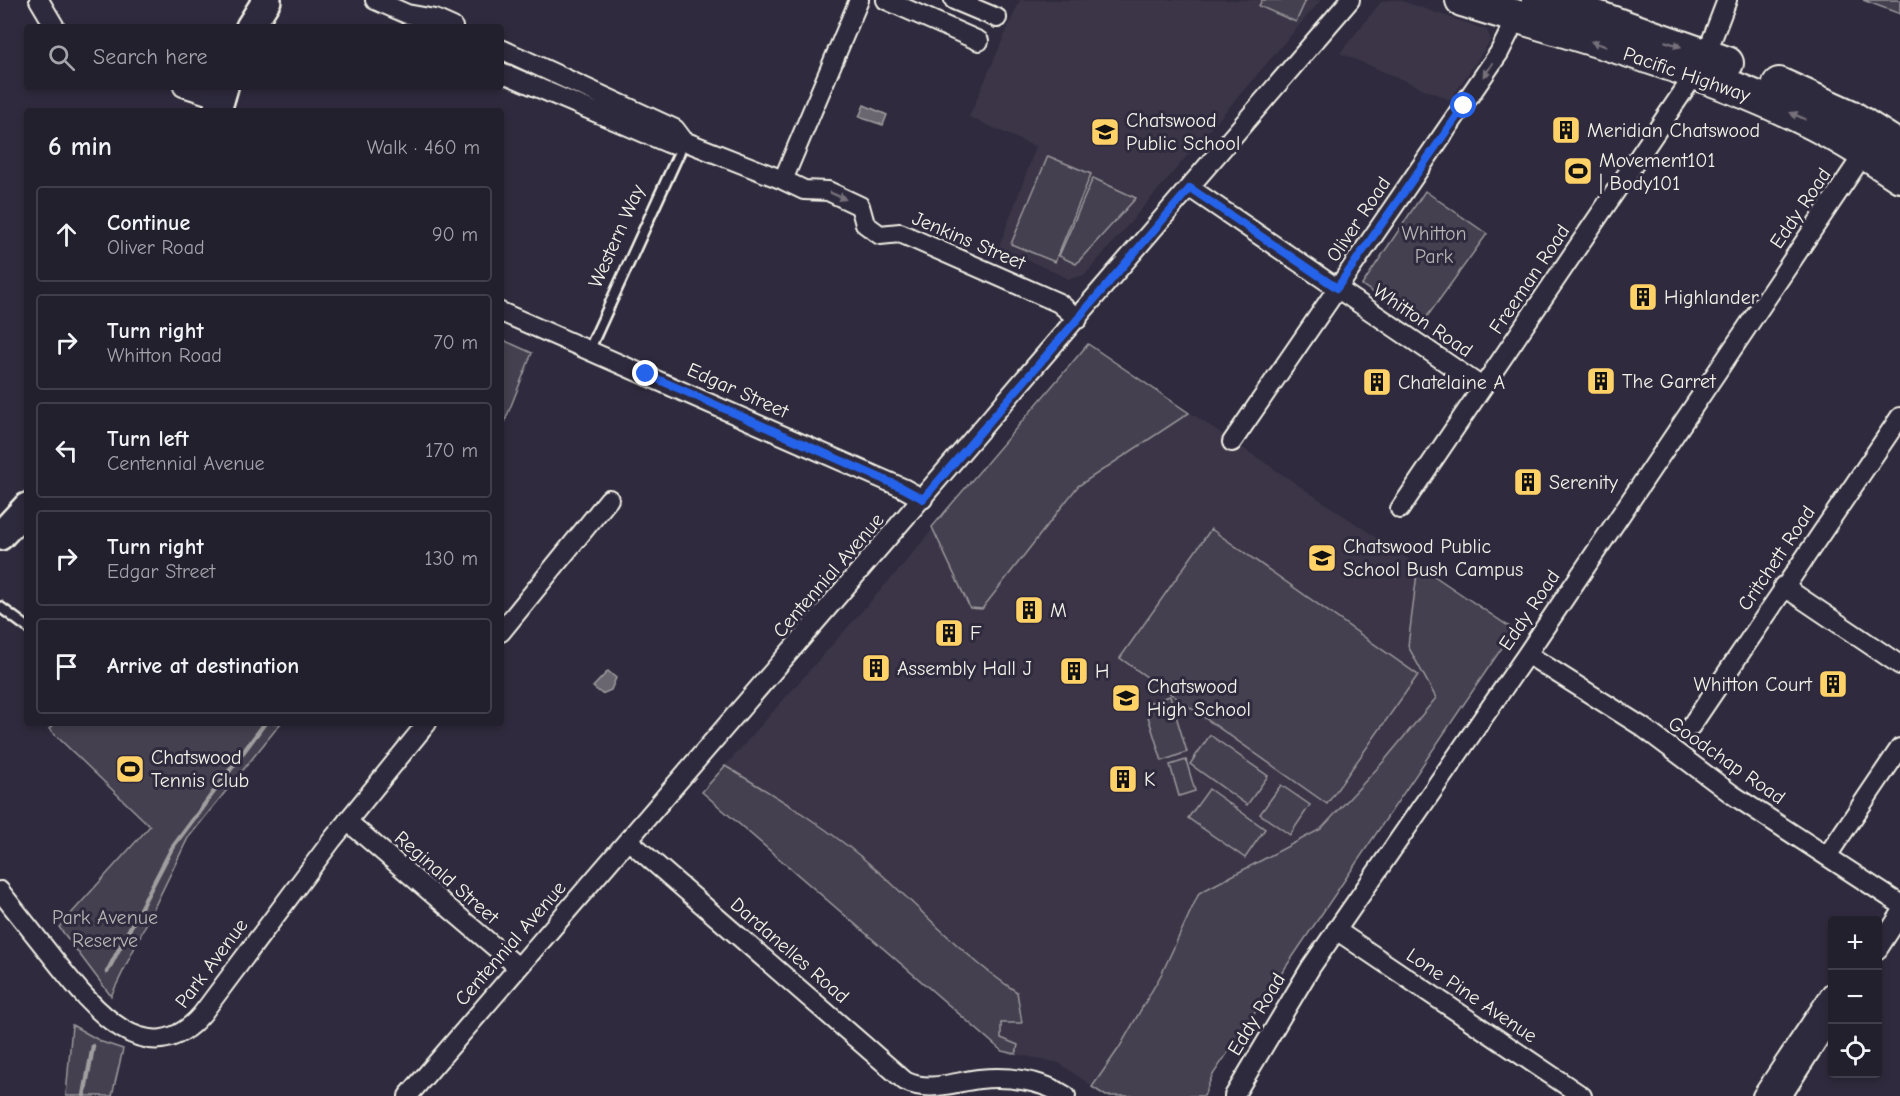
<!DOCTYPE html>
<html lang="en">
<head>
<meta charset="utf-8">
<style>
  body { margin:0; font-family:"Comic Neue",sans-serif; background:#2b2836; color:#f1f3f6 }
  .controls { position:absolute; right:18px; bottom:18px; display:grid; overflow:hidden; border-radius:6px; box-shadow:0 3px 9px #0003 }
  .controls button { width:54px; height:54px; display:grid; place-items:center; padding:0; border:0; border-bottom:2px solid #403e4a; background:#23202e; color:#f1f3f6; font:30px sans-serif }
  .stop { position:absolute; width:18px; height:18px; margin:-14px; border:4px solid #2563eb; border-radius:50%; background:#fff }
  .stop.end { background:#2563eb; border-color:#fff; box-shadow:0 2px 6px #0008 }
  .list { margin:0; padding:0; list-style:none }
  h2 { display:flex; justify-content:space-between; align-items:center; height:78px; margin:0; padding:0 24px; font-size:26px }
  h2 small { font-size:20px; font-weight:400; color:#a3a3aa }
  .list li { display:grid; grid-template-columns:39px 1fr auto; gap:18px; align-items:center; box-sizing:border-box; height:96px; margin:0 12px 12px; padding:0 12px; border:2px solid #403e4a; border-radius:6px }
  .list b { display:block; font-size:22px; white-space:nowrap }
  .list p { margin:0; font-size:20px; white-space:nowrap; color:#a3a3aa }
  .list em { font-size:20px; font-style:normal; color:#a3a3aa }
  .icon { flex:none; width:33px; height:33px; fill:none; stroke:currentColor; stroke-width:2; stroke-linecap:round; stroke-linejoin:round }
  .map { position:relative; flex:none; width:1900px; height:1096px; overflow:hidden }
  .search { position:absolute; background:#23202e; box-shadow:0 3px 9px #0003; left:24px; top:24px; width:480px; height:66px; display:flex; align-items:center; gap:15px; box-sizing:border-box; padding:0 21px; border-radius:6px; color:#a3a3aa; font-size:22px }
  .panel { position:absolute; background:#23202e; box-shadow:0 3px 9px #0003; left:24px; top:108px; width:480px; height:618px; border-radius:6px }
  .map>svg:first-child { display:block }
  .built { fill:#3b3647 }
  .green { fill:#454050; stroke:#9c989c; stroke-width:1.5 }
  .water { fill:#6a6670; stroke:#a19ea0; stroke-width:1.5 }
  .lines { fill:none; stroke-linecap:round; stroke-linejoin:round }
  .stream { stroke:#a19ea0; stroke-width:4.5 }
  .lane-casing { stroke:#f4f1e8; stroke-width:14 }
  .street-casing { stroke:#f4f1e8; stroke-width:22 }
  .primary-casing { stroke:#f4f1e8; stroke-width:32 }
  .highway-casing { stroke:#f4f1e8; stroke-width:36 }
  .lane { stroke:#2f2a3d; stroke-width:9 }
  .street { stroke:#2f2a3d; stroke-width:18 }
  .primary { stroke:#2f2a3d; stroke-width:27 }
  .highway { stroke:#2f2a3d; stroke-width:32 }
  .oneway { fill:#747079 }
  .route { stroke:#2563eb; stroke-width:8 }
  .labels { text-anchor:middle; stroke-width:6; stroke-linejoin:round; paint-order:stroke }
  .street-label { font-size:20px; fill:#f4f1e8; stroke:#2f2a3d }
  .poi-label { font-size:20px; fill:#f4f1e8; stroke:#2f2a3d; text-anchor:start }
  .park-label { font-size:20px; fill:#b7b3b3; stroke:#2f2a3d }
</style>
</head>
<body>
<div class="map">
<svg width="1900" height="1096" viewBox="0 0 1900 1096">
  <rect width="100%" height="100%" fill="#2f2a3d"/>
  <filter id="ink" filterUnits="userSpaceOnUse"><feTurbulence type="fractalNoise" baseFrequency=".0167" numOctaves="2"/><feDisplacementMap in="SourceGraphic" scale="12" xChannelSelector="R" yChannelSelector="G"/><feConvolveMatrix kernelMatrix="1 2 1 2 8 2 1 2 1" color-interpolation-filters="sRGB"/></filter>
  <g filter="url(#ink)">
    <path class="built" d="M 1020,0 L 1321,0 L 1085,275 L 1069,279 L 999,247 L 1036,147 L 969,117 Z
      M 1391,0 L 1399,0 L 1487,30 L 1491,40 L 1450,100 L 1340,53 L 1381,2 Z
      M 1088,344 L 1514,630 L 1212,1076 L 1204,1096 L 1106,1096 L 1059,1063 L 1002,1051 L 702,792 L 901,567 Z"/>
    <path class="green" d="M 1262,0 L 1306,0 L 1296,22 L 1259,6 Z
      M 1863,0 L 1900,0 L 1900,14 Z
      M 1048,156 L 1091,174 L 1055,262 L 1011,244 Z
      M 1093,178 L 1136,198 L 1076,264 L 1059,256 Z
      M 1425,191 L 1487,234 L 1421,325 L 1362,285 Z
      M 501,339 L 532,353 L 501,431 Z
      M 1088,344 L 1189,413 L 1078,486 L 982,609 L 970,608 L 932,527 Z
      M 1211,529 L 1418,675 L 1327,804 L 1120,658 Z
      M 1418,565 L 1514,630 L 1212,1076 L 1204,1096 L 1106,1096 L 1092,1087 L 1119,1048 L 1162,973 L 1199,893 L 1321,829 L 1384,761 L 1436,698 L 1408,646 Z
      M 1170,696 L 1187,752 L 1162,761 L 1144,704 Z
      M 54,723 L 281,723 L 188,838 L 111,996 L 59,927 L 150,826 L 49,729 Z
      M 1210,735 L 1268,776 L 1247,805 L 1190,764 Z
      M 1186,760 L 1195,791 L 1179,796 L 1170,765 Z
      M 725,766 C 779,798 832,830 879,872 C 925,913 966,959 1017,992 L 1022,1023 L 1001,1023 L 1001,1038 L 1018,1045 L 1016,1054 L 1002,1051 L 702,792 Z
      M 1281,785 L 1310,805 L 1290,835 L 1260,814 Z
      M 1209,789 L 1265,829 L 1245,858 L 1188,818 Z
      M 72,1025 L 102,1042 L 123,1049 L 112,1096 L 66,1096 Z"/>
    <path class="water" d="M 864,105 L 887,115 L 883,125 L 859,117 Z
      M 608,671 L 616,678 L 611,690 L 602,694 L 593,687 Z"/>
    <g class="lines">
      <path class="stream" d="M 107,972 L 172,848 L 265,723
        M 84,1096 L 93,1046"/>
      <g class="lane-casing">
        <path id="lane" d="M 589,350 L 684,142
          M 0,607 L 27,627"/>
      </g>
      <g class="street-casing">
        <path id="street" d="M 39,0 L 55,27
          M 375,0 L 407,14 L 435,19 L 453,27
          M 886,0 L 979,41
          M 954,0 L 997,18
          M 501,49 L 675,129 L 684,141 L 783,180 L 804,190 L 828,191 L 860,206 L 865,224 L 880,235 L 900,233 L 1059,303 L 1078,319
          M 1706,55 L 1727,0
          M 501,72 L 670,144 L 684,141
          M 183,87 L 220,99
          M 783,180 L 859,0
          M 1190,188 L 1482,387
          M 501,312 L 903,488 L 923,499
          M 1232,442 L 1499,53 L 1509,33 L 1511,15
          M 1400,509 L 1695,74
          M 1783,586 L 1900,665
          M 501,632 L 609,499
          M 1527,654 L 1641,726 L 1733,795 L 1900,904
          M 1691,726 L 1900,417
          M 347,821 L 518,967
          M 628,840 L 905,1081 C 929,1093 954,1082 979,1079 C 1008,1076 1041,1080 1066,1096
          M 1827,856 L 1900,748
          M 0,891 C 19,915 38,939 57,963 C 91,1006 148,1078 202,1014 L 332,840 L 427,723
          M 1336,930 L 1582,1096
          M 1878,949 L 1900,915
          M 408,1096 L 1350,0
          M 1234,1096 L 1311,967 L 1527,654 L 1865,152
          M 1762,1096 L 1831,993
          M 1782,1096 L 1832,1018"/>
      </g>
      <g class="primary-casing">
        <path id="primary" d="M 250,27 L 267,0
          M 217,111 L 224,87
          M 0,536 L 27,507"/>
      </g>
      <g class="highway-casing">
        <path id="highway" d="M 1462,0 C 1575,35 1700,67 1806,120 C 1839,136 1870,156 1900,176
          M 1538,0 L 1594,16 L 1727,63
          M 1779,84 L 1850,116 L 1900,148"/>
      </g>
      <use href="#lane" class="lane"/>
      <use href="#street" class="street"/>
      <use href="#primary" class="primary"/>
      <use href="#highway" class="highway"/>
    </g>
    <defs><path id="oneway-solid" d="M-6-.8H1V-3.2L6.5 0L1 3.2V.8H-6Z" transform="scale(1.5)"/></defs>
    <g class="oneway">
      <use href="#oneway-solid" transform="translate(1599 44) rotate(-162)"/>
      <use href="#oneway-solid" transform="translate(1673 44) rotate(19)"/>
      <use href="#oneway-solid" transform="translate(1488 70) rotate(124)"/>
      <use href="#oneway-solid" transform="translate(1798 116) rotate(-156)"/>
      <use href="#oneway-solid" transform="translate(838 196) rotate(24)"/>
    </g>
  </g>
  <g class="lines" filter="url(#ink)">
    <path class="route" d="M 646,374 L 903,488 L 923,499 L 1190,188 L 1337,288 L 1464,106"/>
  </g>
  <defs>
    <g id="building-square" transform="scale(1.5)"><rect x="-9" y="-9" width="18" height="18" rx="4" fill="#ffd166" stroke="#2f2a3d"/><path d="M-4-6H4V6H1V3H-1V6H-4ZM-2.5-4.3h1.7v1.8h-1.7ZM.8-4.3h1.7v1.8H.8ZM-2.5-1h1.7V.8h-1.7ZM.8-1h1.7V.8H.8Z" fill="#111"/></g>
    <g id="school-square" transform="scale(1.5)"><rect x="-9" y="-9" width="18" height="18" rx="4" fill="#ffd166" stroke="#2f2a3d"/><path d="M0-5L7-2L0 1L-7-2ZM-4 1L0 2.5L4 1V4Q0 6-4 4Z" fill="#111"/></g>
    <g id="stadium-square" transform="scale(1.5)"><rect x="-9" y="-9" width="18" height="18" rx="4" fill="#ffd166" stroke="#2f2a3d"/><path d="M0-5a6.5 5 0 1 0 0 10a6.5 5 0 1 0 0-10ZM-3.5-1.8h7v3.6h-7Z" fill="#111"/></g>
  </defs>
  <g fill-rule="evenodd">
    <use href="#building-square" x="1566" y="130"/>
    <use href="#school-square" x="1105" y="132"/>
    <use href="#stadium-square" x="1578" y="171"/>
    <use href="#building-square" x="1643" y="297"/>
    <use href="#building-square" x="1601" y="381"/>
    <use href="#building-square" x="1377" y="382"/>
    <use href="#building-square" x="1528" y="482"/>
    <use href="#school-square" x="1322" y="558"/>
    <use href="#building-square" x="1029" y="610"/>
    <use href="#building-square" x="949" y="633"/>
    <use href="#building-square" x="876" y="668"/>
    <use href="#building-square" x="1074" y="671"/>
    <use href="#building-square" x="1833" y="684"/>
    <use href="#school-square" x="1126" y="698"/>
    <use href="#stadium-square" x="130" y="769"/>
    <use href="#building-square" x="1123" y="779"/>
  </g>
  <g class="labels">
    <g class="street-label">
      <text transform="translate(1687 74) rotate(19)" y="7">Pacific Highway</text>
      <text transform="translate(1800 208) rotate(-56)" y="7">Eddy Road</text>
      <text transform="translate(1358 219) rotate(-56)" y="7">Oliver Road</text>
      <text transform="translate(616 236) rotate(-66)" y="7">Western Way</text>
      <text transform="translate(969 240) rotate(23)" y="7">Jenkins Street</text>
      <text transform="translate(1529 279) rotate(-56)" y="7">Freeman Road</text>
      <text transform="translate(1423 320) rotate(34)" y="7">Whitton Road</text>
      <text transform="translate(738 390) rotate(24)" y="7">Edgar Street</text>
      <text transform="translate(1776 558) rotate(-56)" y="7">Critchett Road</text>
      <text transform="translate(828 575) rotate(-49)" y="7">Centennial Avenue</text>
      <text transform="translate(1529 610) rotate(-56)" y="7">Eddy Road</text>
      <text transform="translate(1727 760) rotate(35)" y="7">Goodchap Road</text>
      <text transform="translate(447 877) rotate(41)" y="7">Reginald Street</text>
      <text transform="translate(510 943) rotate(-49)" y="7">Centennial Avenue</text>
      <text transform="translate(790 950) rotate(41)" y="7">Dardanelles Road</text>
      <text transform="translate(211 963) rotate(-53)" y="7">Park Avenue</text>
      <text transform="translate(1472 995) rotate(34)" y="7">Lone Pine Avenue</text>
      <text transform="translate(1256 1014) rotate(-59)" y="7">Eddy Road</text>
    </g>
    <g class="poi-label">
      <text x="1126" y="127">Chatswood<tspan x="1126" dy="23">Public School</tspan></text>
      <text x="1587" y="137">Meridian Chatswood</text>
      <text x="1599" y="167">Movement101<tspan x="1599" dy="23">| Body101</tspan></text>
      <text x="1664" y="304">Highlander</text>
      <text x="1622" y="388">The Garret</text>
      <text x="1398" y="389">Chatelaine A</text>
      <text x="1549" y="489">Serenity</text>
      <text x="1343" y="553">Chatswood Public<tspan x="1343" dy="23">School Bush Campus</tspan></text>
      <text x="1050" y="617">M</text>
      <text x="970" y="640">F</text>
      <text x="897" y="675">Assembly Hall J</text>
      <text x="1095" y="678">H</text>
      <text x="1812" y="691" text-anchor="end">Whitton Court</text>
      <text x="1147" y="693">Chatswood<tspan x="1147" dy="23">High School</tspan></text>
      <text x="151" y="764">Chatswood<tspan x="151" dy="23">Tennis Club</tspan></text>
      <text x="1144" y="786">K</text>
    </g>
    <g class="park-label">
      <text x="1434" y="240">Whitton<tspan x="1434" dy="23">Park</tspan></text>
      <text x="105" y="924">Park Avenue<tspan x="105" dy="23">Reserve</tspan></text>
    </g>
  </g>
</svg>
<div class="controls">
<button>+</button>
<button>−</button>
<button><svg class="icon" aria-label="locate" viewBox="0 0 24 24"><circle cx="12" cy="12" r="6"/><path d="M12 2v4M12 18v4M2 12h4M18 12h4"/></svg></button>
</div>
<div class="stop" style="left:1464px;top:106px"></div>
<div class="stop end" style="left:646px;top:374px"></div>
<div class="search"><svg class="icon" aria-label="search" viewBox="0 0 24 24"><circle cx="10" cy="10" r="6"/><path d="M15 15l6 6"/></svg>Search here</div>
<section class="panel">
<h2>6 min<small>Walk · 460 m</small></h2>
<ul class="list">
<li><svg class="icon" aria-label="ahead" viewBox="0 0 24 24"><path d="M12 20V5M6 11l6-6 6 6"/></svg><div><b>Continue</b><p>Oliver Road</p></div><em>90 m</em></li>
<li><svg class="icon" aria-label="right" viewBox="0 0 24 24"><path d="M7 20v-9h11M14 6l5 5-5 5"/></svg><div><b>Turn right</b><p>Whitton Road</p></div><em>70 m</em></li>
<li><svg class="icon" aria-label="left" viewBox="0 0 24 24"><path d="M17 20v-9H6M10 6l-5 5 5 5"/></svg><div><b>Turn left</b><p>Centennial Avenue</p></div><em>170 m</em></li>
<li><svg class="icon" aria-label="right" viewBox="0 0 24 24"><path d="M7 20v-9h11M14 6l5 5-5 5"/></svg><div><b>Turn right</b><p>Edgar Street</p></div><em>130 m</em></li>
<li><svg class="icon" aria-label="arrive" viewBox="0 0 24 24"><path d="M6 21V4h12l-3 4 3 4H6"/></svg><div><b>Arrive at destination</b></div></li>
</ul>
</section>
</div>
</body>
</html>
